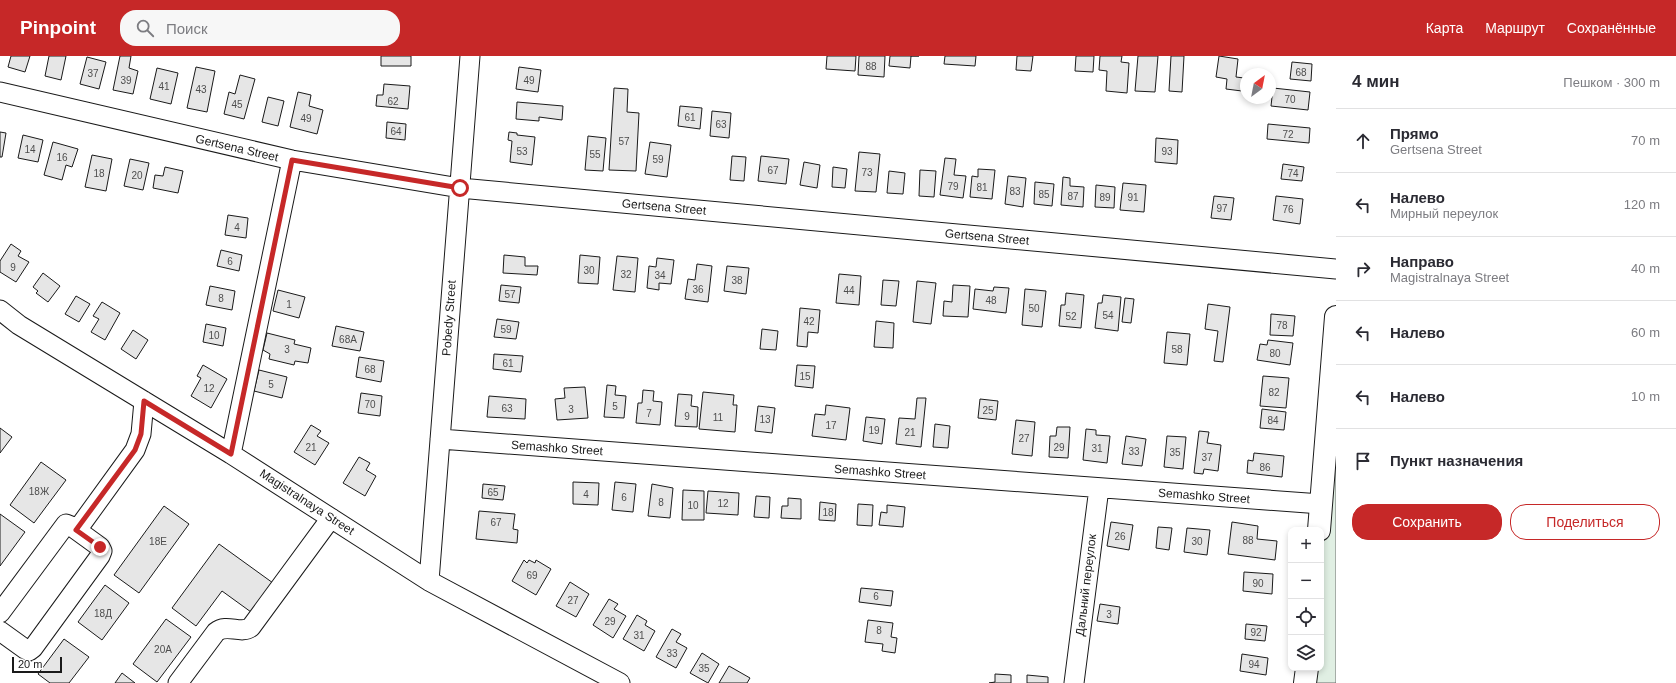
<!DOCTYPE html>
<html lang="ru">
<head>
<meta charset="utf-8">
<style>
  body { margin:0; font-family:Helvetica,sans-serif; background:#f7f7f7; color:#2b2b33 }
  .controls { position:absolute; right:12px; bottom:12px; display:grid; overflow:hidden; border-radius:8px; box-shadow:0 2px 6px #0003 }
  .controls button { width:36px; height:36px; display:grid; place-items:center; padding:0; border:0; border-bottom:1px solid #e1e1e2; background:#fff; color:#2b2b33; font:20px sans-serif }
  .compass { position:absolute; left:1240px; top:12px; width:36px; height:36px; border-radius:50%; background:#fff; box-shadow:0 2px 6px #0003; rotate:32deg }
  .scale { position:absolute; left:12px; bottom:10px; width:50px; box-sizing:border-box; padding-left:4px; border:2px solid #1a1a1a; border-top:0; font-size:11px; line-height:14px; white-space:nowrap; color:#1a1a1a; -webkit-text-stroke:3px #fff; paint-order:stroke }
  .stop { position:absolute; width:12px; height:12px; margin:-9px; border:3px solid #c62828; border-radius:50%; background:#fff }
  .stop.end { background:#c62828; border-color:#fff; box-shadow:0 1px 4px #0008 }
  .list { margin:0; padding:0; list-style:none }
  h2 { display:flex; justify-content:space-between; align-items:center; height:52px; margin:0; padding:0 16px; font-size:17px }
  h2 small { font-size:13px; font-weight:400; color:#7c7c81 }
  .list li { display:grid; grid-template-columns:26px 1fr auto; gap:12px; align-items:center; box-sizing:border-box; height:64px; padding:0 16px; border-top:1px solid #e1e1e2 }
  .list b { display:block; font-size:15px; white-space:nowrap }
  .list p { margin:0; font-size:13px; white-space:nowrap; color:#7c7c81 }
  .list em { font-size:13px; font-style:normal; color:#7c7c81 }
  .actions { display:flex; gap:8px; padding:12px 16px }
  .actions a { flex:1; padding:9px 0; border:1px solid #c62828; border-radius:16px; text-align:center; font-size:14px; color:#c62828 }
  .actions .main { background:#c62828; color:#fff }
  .icon { flex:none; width:22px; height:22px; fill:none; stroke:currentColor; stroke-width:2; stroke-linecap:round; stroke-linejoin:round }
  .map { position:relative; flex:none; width:1336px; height:627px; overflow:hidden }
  header { display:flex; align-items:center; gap:24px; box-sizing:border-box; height:56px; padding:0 20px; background:#c62828; color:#fff }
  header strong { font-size:19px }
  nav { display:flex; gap:22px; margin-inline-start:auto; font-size:14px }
  .search { width:280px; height:36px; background:#f7f7f7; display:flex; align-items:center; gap:10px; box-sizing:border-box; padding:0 14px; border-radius:16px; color:#7c7c81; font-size:15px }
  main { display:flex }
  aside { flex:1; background:#fff }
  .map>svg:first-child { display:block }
  .green { fill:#e0efe3; stroke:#6a6a6a }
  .building { fill:#e6e6e6; stroke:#1a1a1a }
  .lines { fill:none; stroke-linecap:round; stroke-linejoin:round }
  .minor-casing { stroke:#1a1a1a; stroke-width:21 }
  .major-casing { stroke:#1a1a1a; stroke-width:24 }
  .minor { stroke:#fff; stroke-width:19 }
  .major { stroke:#fff; stroke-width:22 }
  .route { stroke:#c62828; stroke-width:5 }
  .labels { text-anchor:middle; stroke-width:3; stroke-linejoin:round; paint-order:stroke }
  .number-label { font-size:10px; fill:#4d4d4d }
  .street-label { font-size:12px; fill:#1a1a1a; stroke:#fff }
</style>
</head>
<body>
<header>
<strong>Pinpoint</strong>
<div class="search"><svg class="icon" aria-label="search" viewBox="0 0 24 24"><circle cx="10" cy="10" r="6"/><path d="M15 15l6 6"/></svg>Поиск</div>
<nav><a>Карта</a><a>Маршрут</a><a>Сохранённые</a></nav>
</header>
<main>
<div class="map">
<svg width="1336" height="627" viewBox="0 0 1336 627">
  <rect width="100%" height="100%" fill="#fff"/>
  <path class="green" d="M 1336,261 L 1336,627 L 1303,627 L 1304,612 L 1321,612 L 1321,474 Z"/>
  <path class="building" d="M 11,0 L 30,0 L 25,16 L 8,11 Z
    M 49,0 L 66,0 L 61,24 L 45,20 Z
    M 120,0 L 131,0 L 129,12 L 138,15 L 133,38 L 113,34 Z
    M 381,0 L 411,0 L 411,10 L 381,10 Z
    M 827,0 L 856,0 L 855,15 L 826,13 Z
    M 859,0 L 885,0 L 884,21 L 858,19 Z
    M 890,0 L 919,0 L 911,0 L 910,12 L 889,10 Z
    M 945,0 L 976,0 L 975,10 L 944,8 Z
    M 1017,0 L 1033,0 L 1031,15 L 1016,14 Z
    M 1076,0 L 1094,0 L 1093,16 L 1075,15 Z
    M 1100,0 L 1122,0 L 1121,6 L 1129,7 L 1127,37 L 1106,35 L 1107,15 L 1099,14 Z
    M 1138,0 L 1158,0 L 1155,36 L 1135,35 Z
    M 1171,0 L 1184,0 L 1182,36 L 1169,35 Z
    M 1219,0 L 1238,3 L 1236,21 L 1244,22 L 1242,35 L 1226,33 L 1227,23 L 1216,21 Z
    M 87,1 L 106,6 L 99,33 L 80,28 Z
    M 1292,6 L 1312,8 L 1311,25 L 1290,23 Z
    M 196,11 L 215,15 L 207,56 L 187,52 Z
    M 519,11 L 541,14 L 538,36 L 516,33 Z
    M 157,12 L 178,17 L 171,48 L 150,43 Z
    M 240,19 L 255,23 L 244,63 L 224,58 L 229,36 L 235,38 Z
    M 384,28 L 410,30 L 408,53 L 376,50 L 377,39 L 383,39 Z
    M 614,32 L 628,33 L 627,56 L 639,57 L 636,115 L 609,114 Z
    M 1273,32 L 1310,36 L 1308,54 L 1271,50 Z
    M 298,36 L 311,39 L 309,50 L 323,54 L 317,78 L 290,71 Z
    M 268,41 L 284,45 L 278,70 L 262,66 Z
    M 517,46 L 563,50 L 562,64 L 539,61 L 539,65 L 516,63 Z
    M 680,50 L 702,52 L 700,73 L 678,70 Z
    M 712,55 L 731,57 L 729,82 L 710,80 Z
    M 387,66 L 406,68 L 405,84 L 386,82 Z
    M 1268,68 L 1310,72 L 1309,87 L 1267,83 Z
    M 0,76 L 6,77 L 2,101 L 0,101 Z
    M 509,76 L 517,77 L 517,79 L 535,81 L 532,109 L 510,106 L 512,85 L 508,84 Z
    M 23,79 L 43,84 L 38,106 L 18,102 Z
    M 588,80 L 606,82 L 603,115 L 585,114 Z
    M 1156,82 L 1178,84 L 1177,108 L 1155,106 Z
    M 53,86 L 78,93 L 72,111 L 66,109 L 62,124 L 44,119 Z
    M 650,86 L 671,89 L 667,121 L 645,118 Z
    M 859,96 L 880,98 L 876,136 L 855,135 Z
    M 92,99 L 112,103 L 106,135 L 85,131 Z
    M 732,100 L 746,101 L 744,125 L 730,124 Z
    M 761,100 L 789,103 L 786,128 L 758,125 Z
    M 945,102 L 956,103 L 954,119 L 966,120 L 963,142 L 940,139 Z
    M 130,103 L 149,107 L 143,134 L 124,130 Z
    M 804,106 L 820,109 L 817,132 L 800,129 Z
    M 1283,108 L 1304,111 L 1302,125 L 1281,123 Z
    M 165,111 L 183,115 L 178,137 L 153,132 L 155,119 L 163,120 Z
    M 833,111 L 847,113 L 845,132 L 832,131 Z
    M 978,113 L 995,114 L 992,143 L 970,141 L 972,120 L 978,121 Z
    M 920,114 L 936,115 L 934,141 L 919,140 Z
    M 889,115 L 905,117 L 903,138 L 887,137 Z
    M 1008,120 L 1026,122 L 1023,151 L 1005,148 Z
    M 1063,121 L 1070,122 L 1070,130 L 1084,131 L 1083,151 L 1061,149 Z
    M 1035,126 L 1054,128 L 1052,150 L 1034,148 Z
    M 1123,127 L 1146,129 L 1144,156 L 1120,154 Z
    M 1096,129 L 1115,131 L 1114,152 L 1095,151 Z
    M 1214,140 L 1234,142 L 1231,164 L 1211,162 Z
    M 1276,140 L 1303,143 L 1300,168 L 1273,164 Z
    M 228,159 L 248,162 L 246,182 L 225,179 Z
    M 11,188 L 21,195 L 18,200 L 29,206 L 16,226 L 0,216 L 0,205 Z
    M 221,194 L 242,199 L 239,215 L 217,210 Z
    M 504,199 L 525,201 L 525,210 L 538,210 L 537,219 L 503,217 Z
    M 580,199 L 600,201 L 598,228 L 578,227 Z
    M 617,200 L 638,202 L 635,236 L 613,234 Z
    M 657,202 L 674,204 L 671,228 L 659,227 L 659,234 L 647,232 L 649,210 L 656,211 Z
    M 697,208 L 712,210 L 708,246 L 685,243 L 688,223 L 695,224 Z
    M 727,210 L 749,212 L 746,238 L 724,235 Z
    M 43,217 L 60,230 L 48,246 L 36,237 L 38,235 L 33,231 Z
    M 839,218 L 861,220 L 859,249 L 836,247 Z
    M 883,224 L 899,225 L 896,250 L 881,249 Z
    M 917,225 L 936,227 L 931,268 L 913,266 Z
    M 501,229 L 521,231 L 519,247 L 499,245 Z
    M 953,229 L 970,230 L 968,261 L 943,260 L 944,245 L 952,246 Z
    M 210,230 L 235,235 L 232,254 L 206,249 Z
    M 994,231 L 1009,232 L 1006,257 L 973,253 L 975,233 L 993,235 Z
    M 1025,233 L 1046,235 L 1042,271 L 1022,269 Z
    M 278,234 L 305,241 L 299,262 L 273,255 Z
    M 1066,237 L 1084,239 L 1081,272 L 1059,270 L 1061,249 L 1065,249 Z
    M 1103,239 L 1121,241 L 1118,275 L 1095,272 L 1098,247 L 1102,247 Z
    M 76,240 L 90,248 L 79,266 L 65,258 Z
    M 1125,242 L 1134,243 L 1131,267 L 1122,266 Z
    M 102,246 L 120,257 L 105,284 L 91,276 L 99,263 L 93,260 Z
    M 1208,248 L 1230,251 L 1223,306 L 1214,305 L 1218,275 L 1205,273 Z
    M 800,252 L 820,254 L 818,277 L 808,276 L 807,291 L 797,290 Z
    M 1271,258 L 1295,260 L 1293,280 L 1270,279 Z
    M 497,263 L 519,266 L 516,283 L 494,281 Z
    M 876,265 L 894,267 L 893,292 L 874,291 Z
    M 206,268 L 226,272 L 223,290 L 203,286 Z
    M 336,270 L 364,276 L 360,295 L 332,290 Z
    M 762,273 L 778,275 L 776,294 L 760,293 Z
    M 133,274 L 148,284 L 136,303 L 121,293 Z
    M 1167,276 L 1190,278 L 1187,309 L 1164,307 Z
    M 267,277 L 295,284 L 294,288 L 311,292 L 308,307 L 295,305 L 294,309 L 269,303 L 270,298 L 263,294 Z
    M 1268,284 L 1293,287 L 1290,309 L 1257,304 L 1260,288 L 1267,289 Z
    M 494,298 L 523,300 L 521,316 L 493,313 Z
    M 359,301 L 384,305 L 381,326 L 356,321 Z
    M 203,309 L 227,323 L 211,352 L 191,340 L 201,322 L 197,320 Z
    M 797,309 L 815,310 L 813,332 L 795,330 Z
    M 259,314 L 287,321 L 282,342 L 254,335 Z
    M 1263,320 L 1289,322 L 1286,352 L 1260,350 Z
    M 607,329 L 616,330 L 615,339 L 626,340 L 624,362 L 604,361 Z
    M 585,331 L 588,362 L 557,364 L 555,343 L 565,342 L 564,332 Z
    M 643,334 L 654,335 L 653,345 L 662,346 L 660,369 L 636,367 L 638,347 L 642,347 Z
    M 703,336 L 734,339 L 733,349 L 737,349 L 735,376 L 699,373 Z
    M 361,337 L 382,340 L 380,360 L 358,357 Z
    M 678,338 L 692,339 L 691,350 L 698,351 L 697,371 L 675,370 Z
    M 489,340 L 526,343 L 525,363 L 487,361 Z
    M 917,342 L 926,342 L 921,391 L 896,388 L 899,362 L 915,363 Z
    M 980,343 L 998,345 L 996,364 L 978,362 Z
    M 826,349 L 850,352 L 846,384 L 812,380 L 815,358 L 825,359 Z
    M 758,350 L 775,352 L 772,377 L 755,375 Z
    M 1262,353 L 1286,356 L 1284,374 L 1260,372 Z
    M 866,361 L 885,363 L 882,388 L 863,385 Z
    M 1016,364 L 1035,366 L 1032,400 L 1012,398 Z
    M 935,368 L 950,370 L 948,392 L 933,391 Z
    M 311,369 L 321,375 L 317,380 L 329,387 L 315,409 L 294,396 Z
    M 1057,371 L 1070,371 L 1068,402 L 1049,401 L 1050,380 L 1056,380 Z
    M 0,372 L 12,381 L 0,397 Z
    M 1086,373 L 1096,374 L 1096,379 L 1110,380 L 1107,407 L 1083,404 Z
    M 1199,375 L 1209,376 L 1207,387 L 1221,389 L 1218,415 L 1204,413 L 1203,418 L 1194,417 Z
    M 1126,380 L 1146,383 L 1142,410 L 1122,408 Z
    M 1167,380 L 1186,381 L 1183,413 L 1164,411 Z
    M 1254,397 L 1284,400 L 1282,421 L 1247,417 L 1248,404 L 1253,405 Z
    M 359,401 L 370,407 L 366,414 L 376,420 L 365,440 L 343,427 Z
    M 41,406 L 66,424 L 34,467 L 10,449 Z
    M 573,426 L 599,427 L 598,449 L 573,448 Z
    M 615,426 L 636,428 L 633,456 L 612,454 Z
    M 483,428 L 505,430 L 503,444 L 482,442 Z
    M 652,428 L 673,432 L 670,462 L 648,460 Z
    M 683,434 L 704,435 L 704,464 L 682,464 Z
    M 708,435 L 739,437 L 738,459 L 706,457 Z
    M 756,440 L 770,441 L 769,462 L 754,461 Z
    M 788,442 L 801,443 L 801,463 L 781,462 L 782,450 L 788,450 Z
    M 820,446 L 836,448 L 835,465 L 819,464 Z
    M 858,448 L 873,449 L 872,470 L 857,469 Z
    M 887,449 L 905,451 L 903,471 L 879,469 L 881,456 L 887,457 Z
    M 164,450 L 189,468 L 139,537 L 114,519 Z
    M 479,455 L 515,458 L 513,473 L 518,474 L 517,487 L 476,483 Z
    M 0,458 L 25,476 L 0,510 Z
    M 1111,466 L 1133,469 L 1129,494 L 1107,490 Z
    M 1232,466 L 1258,470 L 1257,483 L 1277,485 L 1275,504 L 1228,498 Z
    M 1158,471 L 1172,472 L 1169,494 L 1156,492 Z
    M 1187,472 L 1210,474 L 1207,499 L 1184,496 Z
    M 219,488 L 273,527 L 251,556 L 222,535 L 196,570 L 172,552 Z
    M 524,504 L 527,507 L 529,504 L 535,507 L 536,504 L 551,513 L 536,539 L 512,525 Z
    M 1244,516 L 1273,518 L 1272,538 L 1243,535 Z
    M 570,526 L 589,538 L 576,561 L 556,550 Z
    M 105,529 L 129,547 L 102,584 L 78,566 Z
    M 861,532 L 893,535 L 891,550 L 859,546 Z
    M 609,543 L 618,548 L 614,553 L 626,560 L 613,582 L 593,569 Z
    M 1100,548 L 1120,551 L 1118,568 L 1097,565 Z
    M 637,559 L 647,565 L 645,569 L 655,575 L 644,595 L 623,583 Z
    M 166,563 L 191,581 L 157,626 L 133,608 Z
    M 868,564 L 893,567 L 891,581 L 897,582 L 895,597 L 882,595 L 883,588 L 865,586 Z
    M 1246,568 L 1267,570 L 1265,585 L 1245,583 Z
    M 672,573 L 681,578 L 676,586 L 687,592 L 676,612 L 656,601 Z
    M 64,583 L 89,601 L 69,627 L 50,627 L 38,618 Z
    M 702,597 L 719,608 L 708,627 L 690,617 Z
    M 1242,598 L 1268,602 L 1266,619 L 1240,615 Z
    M 729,610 L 750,622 L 747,627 L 719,627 Z
    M 122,617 L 135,627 L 115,627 Z
    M 995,618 L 1011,619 L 1011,627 L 989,627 L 995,626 Z
    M 1027,619 L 1048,621 L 1048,627 L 1027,627 Z"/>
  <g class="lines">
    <g class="minor-casing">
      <path id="minor" d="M 0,36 L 292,104 L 460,132 L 1336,213
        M 0,254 L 19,269 L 231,398 L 429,525 L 620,627
        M 440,383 L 1321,448
        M 231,398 L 292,104
        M 77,474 L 135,394 L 141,378 L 144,345
        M 429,525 L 470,0
        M 0,557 L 66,468 L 71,470 L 100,491 L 102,495 L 100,500 L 33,592 L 29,595 L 25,593 L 0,575
        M 178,627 L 216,576 C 227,567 241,579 251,571 L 331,462
        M 1074,627 L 1099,432"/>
    </g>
    <g class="major-casing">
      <path id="major" d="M 1319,474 L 1336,261
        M 1305,627 L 1307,612"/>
    </g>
    <use href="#minor" class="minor"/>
    <use href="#major" class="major"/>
  </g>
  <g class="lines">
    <path class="route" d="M 100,491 L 76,474 L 135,394 L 141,378 L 144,345 L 231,398 L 292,104 L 460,132"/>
  </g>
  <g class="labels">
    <g class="number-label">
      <text x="871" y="14">88</text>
      <text x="1301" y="20">68</text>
      <text x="93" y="21">37</text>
      <text x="126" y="28">39</text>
      <text x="529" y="28">49</text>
      <text x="164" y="34">41</text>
      <text x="201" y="37">43</text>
      <text x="1290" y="47">70</text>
      <text x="393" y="49">62</text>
      <text x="237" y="52">45</text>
      <text x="690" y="65">61</text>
      <text x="306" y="66">49</text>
      <text x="721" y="72">63</text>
      <text x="396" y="79">64</text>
      <text x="1288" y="82">72</text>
      <text x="624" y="89">57</text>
      <text x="30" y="97">14</text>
      <text x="522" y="99">53</text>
      <text x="1167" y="99">93</text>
      <text x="595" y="102">55</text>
      <text x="62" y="105">16</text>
      <text x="658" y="107">59</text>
      <text x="773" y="118">67</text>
      <text x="867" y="120">73</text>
      <text x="99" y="121">18</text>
      <text x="1293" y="121">74</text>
      <text x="137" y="123">20</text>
      <text x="953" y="134">79</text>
      <text x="982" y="135">81</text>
      <text x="1015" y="139">83</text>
      <text x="1044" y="142">85</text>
      <text x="1073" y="144">87</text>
      <text x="1105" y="145">89</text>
      <text x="1133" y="145">91</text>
      <text x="1222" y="156">97</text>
      <text x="1288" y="157">76</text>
      <text x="237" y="175">4</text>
      <text x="230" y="209">6</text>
      <text x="13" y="215">9</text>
      <text x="589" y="218">30</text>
      <text x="626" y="222">32</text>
      <text x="660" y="223">34</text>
      <text x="737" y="228">38</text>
      <text x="698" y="237">36</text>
      <text x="849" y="238">44</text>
      <text x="510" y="242">57</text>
      <text x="221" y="246">8</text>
      <text x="991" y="248">48</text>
      <text x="289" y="252">1</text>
      <text x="1034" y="256">50</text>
      <text x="1108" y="263">54</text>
      <text x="1071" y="264">52</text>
      <text x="809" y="269">42</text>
      <text x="1282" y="273">78</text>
      <text x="506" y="277">59</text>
      <text x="214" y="283">10</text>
      <text x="348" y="287">68А</text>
      <text x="287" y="297">3</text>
      <text x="1177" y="297">58</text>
      <text x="1275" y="301">80</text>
      <text x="508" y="311">61</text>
      <text x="370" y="317">68</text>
      <text x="805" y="324">15</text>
      <text x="271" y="332">5</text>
      <text x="209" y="336">12</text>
      <text x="1274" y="340">82</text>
      <text x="370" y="352">70</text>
      <text x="615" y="354">5</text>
      <text x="507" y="356">63</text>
      <text x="571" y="357">3</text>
      <text x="988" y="358">25</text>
      <text x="649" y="361">7</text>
      <text x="687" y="364">9</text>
      <text x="718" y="365">11</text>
      <text x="765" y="367">13</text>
      <text x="1273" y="368">84</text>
      <text x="831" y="373">17</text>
      <text x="874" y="378">19</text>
      <text x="910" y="380">21</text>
      <text x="1024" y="386">27</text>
      <text x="311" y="395">21</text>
      <text x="1059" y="395">29</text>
      <text x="1097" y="396">31</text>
      <text x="1134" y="399">33</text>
      <text x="1175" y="400">35</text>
      <text x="1207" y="405">37</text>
      <text x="1265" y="415">86</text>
      <text x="39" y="439">18Ж</text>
      <text x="493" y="440">65</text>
      <text x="586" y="442">4</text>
      <text x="624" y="445">6</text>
      <text x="661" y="450">8</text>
      <text x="723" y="451">12</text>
      <text x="693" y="453">10</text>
      <text x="828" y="460">18</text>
      <text x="496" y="470">67</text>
      <text x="1120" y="484">26</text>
      <text x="1248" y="488">88</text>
      <text x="158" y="489">18Е</text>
      <text x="1197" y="489">30</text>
      <text x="532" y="523">69</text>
      <text x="1258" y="531">90</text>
      <text x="876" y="544">6</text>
      <text x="573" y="548">27</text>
      <text x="103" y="561">18Д</text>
      <text x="1109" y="562">3</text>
      <text x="610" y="569">29</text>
      <text x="879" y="578">8</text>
      <text x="1256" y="580">92</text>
      <text x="639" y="583">31</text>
      <text x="163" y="597">20А</text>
      <text x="672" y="601">33</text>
      <text x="1254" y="612">94</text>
      <text x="704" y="616">35</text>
    </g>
    <g class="street-label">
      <text transform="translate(237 92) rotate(13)" y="4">Gertsena Street</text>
      <text transform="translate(664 151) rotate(5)" y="4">Gertsena Street</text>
      <text transform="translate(987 181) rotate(5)" y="4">Gertsena Street</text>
      <text transform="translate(449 262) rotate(-86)" y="4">Pobedy Street</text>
      <text transform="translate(557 392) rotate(4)" y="4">Semashko Street</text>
      <text transform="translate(880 416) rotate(4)" y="4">Semashko Street</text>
      <text transform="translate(1204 440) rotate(4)" y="4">Semashko Street</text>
      <text transform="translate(307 446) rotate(33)" y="4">Magistralnaya Street</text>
      <text transform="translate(1086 529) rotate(-83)" y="4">Дальний переулок</text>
    </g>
  </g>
</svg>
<div class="controls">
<button>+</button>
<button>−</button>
<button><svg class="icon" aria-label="locate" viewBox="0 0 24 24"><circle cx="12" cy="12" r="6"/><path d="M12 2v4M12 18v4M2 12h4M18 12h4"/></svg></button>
<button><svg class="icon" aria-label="layers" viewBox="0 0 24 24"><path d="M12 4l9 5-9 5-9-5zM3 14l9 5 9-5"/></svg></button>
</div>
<svg class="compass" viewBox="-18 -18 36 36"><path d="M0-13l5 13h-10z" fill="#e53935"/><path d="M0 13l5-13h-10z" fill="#7c7c81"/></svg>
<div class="scale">20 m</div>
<div class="stop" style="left:460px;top:132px"></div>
<div class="stop end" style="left:100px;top:491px"></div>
</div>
<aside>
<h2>4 мин<small>Пешком · 300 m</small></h2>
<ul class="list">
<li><svg class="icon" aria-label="ahead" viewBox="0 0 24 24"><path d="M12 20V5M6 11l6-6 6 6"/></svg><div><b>Прямо</b><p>Gertsena Street</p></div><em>70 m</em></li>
<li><svg class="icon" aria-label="left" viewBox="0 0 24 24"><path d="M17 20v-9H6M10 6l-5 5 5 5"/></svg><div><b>Налево</b><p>Мирный переулок</p></div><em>120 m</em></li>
<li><svg class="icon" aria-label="right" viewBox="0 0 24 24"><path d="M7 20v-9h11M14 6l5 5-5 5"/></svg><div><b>Направо</b><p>Magistralnaya Street</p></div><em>40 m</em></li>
<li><svg class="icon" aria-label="left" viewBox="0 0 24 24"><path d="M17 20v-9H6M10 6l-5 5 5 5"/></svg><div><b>Налево</b></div><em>60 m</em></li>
<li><svg class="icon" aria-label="left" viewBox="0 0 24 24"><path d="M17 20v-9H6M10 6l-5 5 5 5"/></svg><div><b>Налево</b></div><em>10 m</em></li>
<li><svg class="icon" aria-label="arrive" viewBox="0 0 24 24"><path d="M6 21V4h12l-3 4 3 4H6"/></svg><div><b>Пункт назначения</b></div></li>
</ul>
<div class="actions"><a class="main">Сохранить</a><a>Поделиться</a></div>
</aside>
</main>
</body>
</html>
